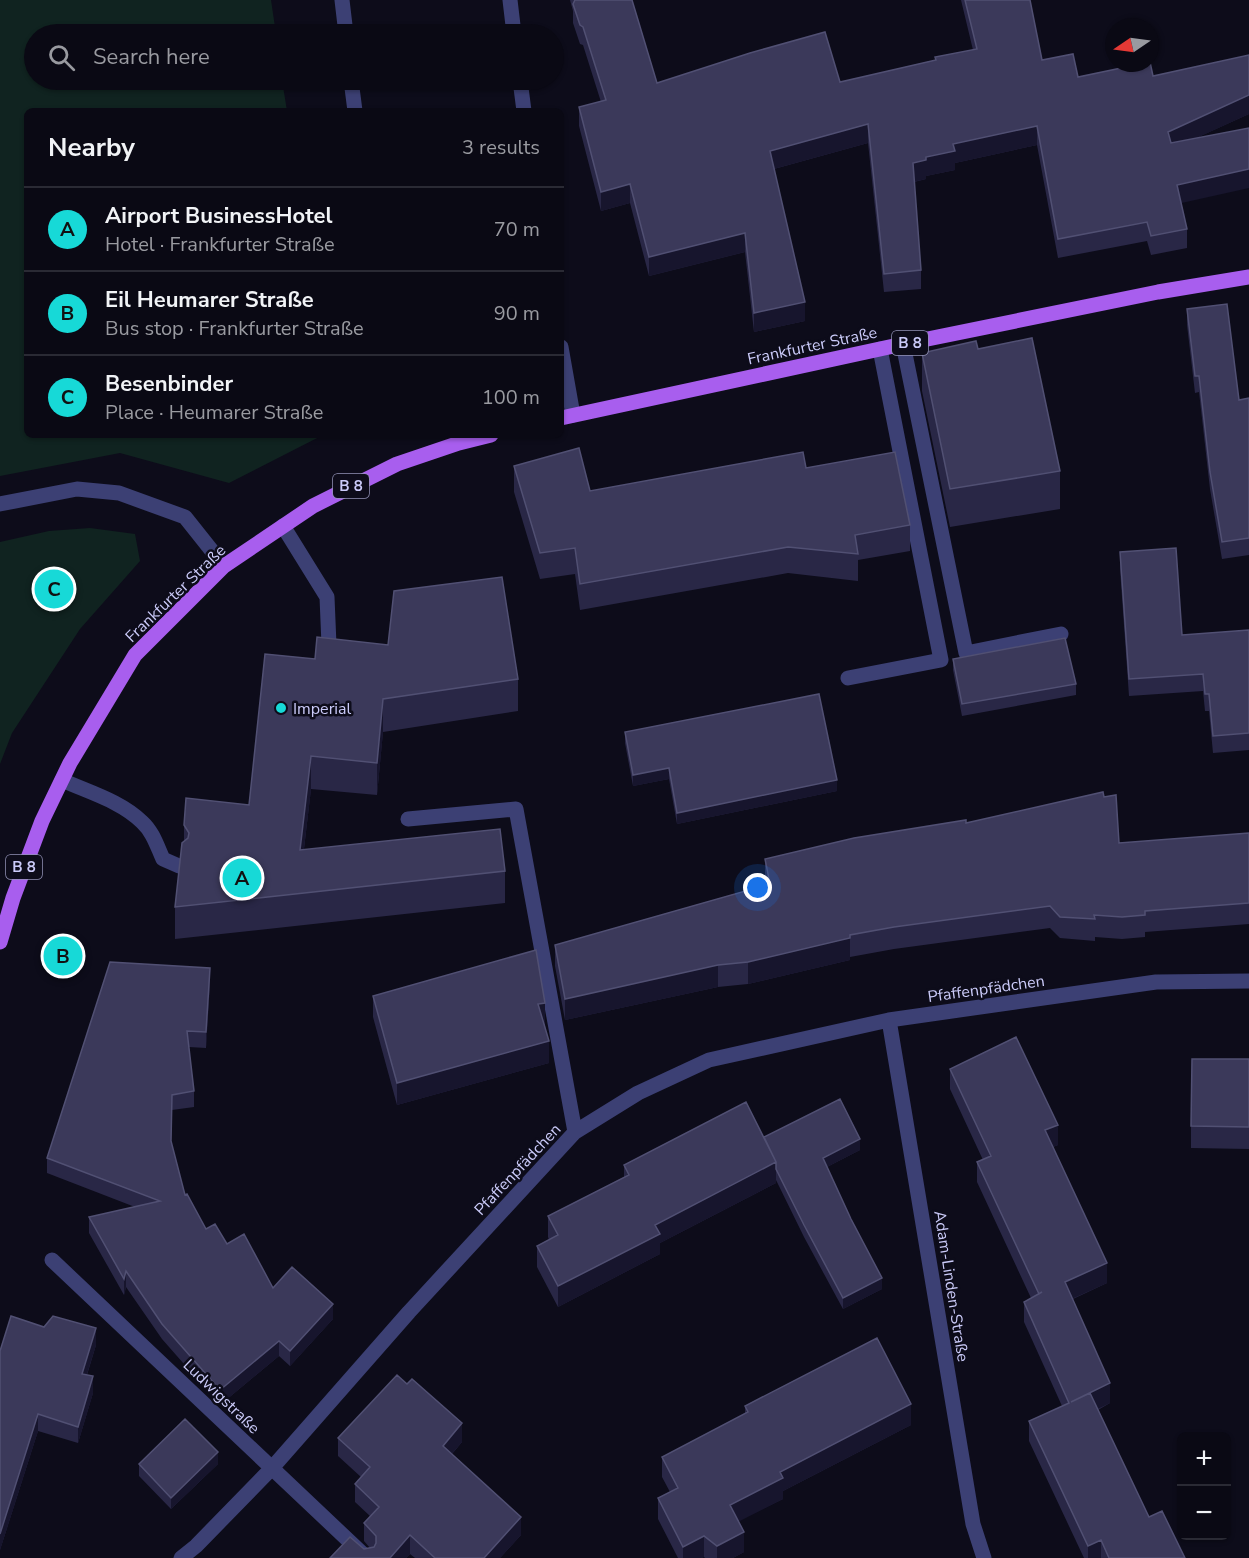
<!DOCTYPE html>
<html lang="en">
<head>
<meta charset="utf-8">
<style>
  body { margin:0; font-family:"Nunito Sans",sans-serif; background:#181722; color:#f1f3f6 }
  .controls { position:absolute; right:18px; bottom:18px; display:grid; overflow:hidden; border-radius:9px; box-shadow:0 2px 4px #0004 }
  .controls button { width:54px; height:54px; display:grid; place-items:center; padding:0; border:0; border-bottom:2px solid #2a2a34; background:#0a0914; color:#f1f3f6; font:30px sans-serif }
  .compass { position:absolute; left:1105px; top:18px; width:54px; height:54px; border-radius:50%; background:#0a0914; box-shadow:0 2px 4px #0004; rotate:257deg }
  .you { position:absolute; left:758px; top:888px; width:21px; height:21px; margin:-15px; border:4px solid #fff; border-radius:50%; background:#1a73e8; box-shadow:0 0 0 9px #1a73e833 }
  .badge { display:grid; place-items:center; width:39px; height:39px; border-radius:50%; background:#17d9d7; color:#111; font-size:20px; font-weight:700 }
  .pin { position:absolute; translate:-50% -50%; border:3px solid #fff; box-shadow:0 2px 6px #0006 }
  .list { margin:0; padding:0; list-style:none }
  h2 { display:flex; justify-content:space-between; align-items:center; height:78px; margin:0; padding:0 24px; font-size:26px }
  h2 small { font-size:20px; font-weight:400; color:#999aa0 }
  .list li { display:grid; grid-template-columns:39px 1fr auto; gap:18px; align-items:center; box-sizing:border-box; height:84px; padding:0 24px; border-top:2px solid #2a2a34 }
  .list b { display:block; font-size:22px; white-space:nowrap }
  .list p { margin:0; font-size:20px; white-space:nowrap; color:#999aa0 }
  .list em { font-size:20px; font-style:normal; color:#999aa0 }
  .icon { flex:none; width:33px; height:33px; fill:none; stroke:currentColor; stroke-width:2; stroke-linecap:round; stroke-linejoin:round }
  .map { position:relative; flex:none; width:1249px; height:1558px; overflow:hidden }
  .search { position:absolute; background:#0a0914; box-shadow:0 2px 4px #0004; left:24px; top:24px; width:540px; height:66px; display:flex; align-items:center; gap:15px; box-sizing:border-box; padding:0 21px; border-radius:33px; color:#999aa0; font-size:22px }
  .panel { position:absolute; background:#0a0914; box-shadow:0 2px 4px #0004; left:24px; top:108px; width:540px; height:330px; border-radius:9px }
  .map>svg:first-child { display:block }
  .green { fill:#102320 }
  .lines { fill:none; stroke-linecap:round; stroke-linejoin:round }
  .minor { stroke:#3c4074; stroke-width:15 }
  .major { stroke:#a85eee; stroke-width:15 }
  .wall { fill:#292746 }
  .shaded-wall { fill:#17152d }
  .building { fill:#3b395a; stroke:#515073; stroke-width:1.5 }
  .poi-dot { fill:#17d9d7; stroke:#0d0c1a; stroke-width:2 }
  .labels { text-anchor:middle; stroke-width:5; stroke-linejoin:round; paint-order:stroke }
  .shield { fill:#0d0c1a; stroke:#9292b6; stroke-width:1.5 }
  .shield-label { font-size:15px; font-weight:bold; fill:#cbcbf9 }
  .street-label { font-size:16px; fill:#cbcbf9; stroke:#0d0c1a }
  .poi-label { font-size:16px; fill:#cbcbf9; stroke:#0d0c1a; text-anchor:start }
</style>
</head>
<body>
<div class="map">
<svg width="1249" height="1558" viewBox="0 0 1249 1558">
  <rect width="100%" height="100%" fill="#0d0c1a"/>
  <path class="green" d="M 0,0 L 271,0 L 276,34 L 34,34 L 34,80 L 282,80 L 287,111 L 27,111 L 27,435 L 323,435 L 229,483 L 120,453 L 0,476 Z
    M 90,528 L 135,534 L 140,561 L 80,629 L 12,733 L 0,764 L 0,542 L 49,531 Z"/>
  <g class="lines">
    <path class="minor" d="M 342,0 L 346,34
      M 510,0 L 514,34
      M 351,80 L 355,111
      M 520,80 L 524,111
      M 903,344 L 966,653 L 1061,634
      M 561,347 L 573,415
      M 0,504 L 77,489 L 119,493 L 185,517 L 224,566
      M 283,526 L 327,597 L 329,645
      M 848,678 L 941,660 L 880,349
      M 62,780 C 88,792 121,801 142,822 C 153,832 157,846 163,859 L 179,866
      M 408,819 L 516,809 L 575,1132
      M 889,1020 L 973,1524 L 984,1558
      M 52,1260 L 367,1558
      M 181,1558 L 196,1546 L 272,1468 L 409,1312 L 575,1132 L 638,1093 L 709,1060 L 889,1020 L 1156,982 L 1249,981"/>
    <path class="major" d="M 561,418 L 903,344 L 1158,292 L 1249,277
      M 0,942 L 13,898 L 42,821 L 70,763 L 135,655 L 224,566 L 313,506 L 397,464 L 459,443 L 491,435"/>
  </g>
  <path class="wall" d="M 570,0 L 632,0 L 657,83 L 840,82 L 935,60 L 973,50 L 961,0 L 1030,0 L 1042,60 L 1078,77 L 1153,76 L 1249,55 L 1249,114 L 1196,138 L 1181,203 L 1187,229 L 1187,248 L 1151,255 L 1147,241 L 1058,258 L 1037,145 L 955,163 L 955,170 L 926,176 L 926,179 L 914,182 L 921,270 L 921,289 L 884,292 L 868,143 L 774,169 L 805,321 L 754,332 L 745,252 L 649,276 L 630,203 L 601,211 L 579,126 L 579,107 L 601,102 L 583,45 L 580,44 L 573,23 L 573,11 Z
    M 1187,309 L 1239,400 L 1249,398 L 1249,555 L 1222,559 L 1210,489 L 1199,392 L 1195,393 L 1187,325 Z
    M 978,349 L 1060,471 L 1060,509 L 950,527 L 922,391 L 922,353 Z
    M 514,466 L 590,491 L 806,468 L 910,525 L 910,551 L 858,560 L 858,581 L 788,573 L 580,610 L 575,574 L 540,579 L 514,492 Z
    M 1120,552 L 1182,635 L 1249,630 L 1249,750 L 1213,753 L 1209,711 L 1205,711 L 1203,691 L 1129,696 L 1120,569 Z
    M 265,654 L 518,679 L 518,711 L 383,732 L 377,795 L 311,789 L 304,849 L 505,871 L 505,903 L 175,939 L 175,907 L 184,841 L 184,825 L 249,805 Z
    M 953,659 L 1076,684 L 1076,695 L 962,716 L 953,670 Z
    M 625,732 L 837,791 L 677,824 L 669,779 L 633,786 L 625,743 Z
    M 966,823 L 1119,843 L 1249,833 L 1249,924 L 1145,932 L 1145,937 L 1122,939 L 1095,937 L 1095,941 L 1060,938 L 1050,928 L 894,949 L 850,957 L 850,960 L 748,984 L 718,987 L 565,1020 L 555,966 L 555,945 L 766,885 L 765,880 L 765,859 Z
    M 210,983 L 206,1048 L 189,1047 L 194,1091 L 194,1107 L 172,1110 L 171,1142 L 185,1195 L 206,1229 L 227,1244 L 273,1288 L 333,1319 L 290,1366 L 279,1356 L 220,1405 L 162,1339 L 126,1287 L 124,1295 L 89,1233 L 89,1217 L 135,1207 L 47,1173 L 47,1158 Z
    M 373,996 L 545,1024 L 545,1025 L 549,1063 L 397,1105 L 373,1017 Z
    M 1249,1059 L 1249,1149 L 1191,1148 L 1191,1126 Z
    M 950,1069 L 1058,1145 L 1053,1147 L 1107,1283 L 1073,1299 L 1110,1403 L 1098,1410 L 1149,1517 L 1185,1558 L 1084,1558 L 1029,1441 L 1029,1421 L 1062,1406 L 1024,1322 L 1024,1302 L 1031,1298 L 977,1182 L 977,1162 L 983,1160 L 950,1089 Z
    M 764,1137 L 860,1150 L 827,1167 L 882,1289 L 843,1309 L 804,1237 L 776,1180 L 776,1183 L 660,1243 L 660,1254 L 558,1307 L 537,1267 L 537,1246 L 549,1240 L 548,1237 L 548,1216 L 624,1177 L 624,1165 Z
    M 44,1327 L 96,1345 L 87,1375 L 93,1393 L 78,1443 L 38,1431 L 0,1550 L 0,1351 Z
    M 745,1406 L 911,1425 L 783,1491 L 783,1499 L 738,1521 L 744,1552 L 733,1558 L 705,1558 L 704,1557 L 701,1558 L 678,1558 L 658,1519 L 658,1498 L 670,1492 L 662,1477 L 662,1457 L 745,1414 Z
    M 338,1438 L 462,1442 L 452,1454 L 521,1535 L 500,1558 L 415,1558 L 410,1554 L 406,1558 L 330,1558 L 370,1548 L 364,1541 L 364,1523 L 370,1516 L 355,1502 L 355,1484 L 361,1477 L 338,1456 Z
    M 139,1464 L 218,1464 L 171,1509 L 139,1476 Z"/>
  <path class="shaded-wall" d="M 1249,95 L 1249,114 L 1168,151 L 1168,132 Z
    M 868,124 L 868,143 L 770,170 L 770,151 Z
    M 1037,126 L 1037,145 L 955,163 L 955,170 L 926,176 L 926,179 L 913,182 L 913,163 L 953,144 Z
    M 1249,169 L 1249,188 L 1177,204 L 1177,185 Z
    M 630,184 L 630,203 L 601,211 L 601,192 Z
    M 745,233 L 745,252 L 649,276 L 649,257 Z
    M 805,302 L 805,321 L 754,332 L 754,313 Z
    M 383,699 L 383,732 L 377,795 L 377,763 Z
    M 311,756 L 311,789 L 300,882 L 300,850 Z
    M 669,768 L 669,779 L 633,786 L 633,775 Z
    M 837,780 L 837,791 L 677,824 L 677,813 Z
    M 850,938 L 850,960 L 748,984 L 748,962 Z
    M 718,965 L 718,987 L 565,1020 L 565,999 Z
    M 210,968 L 210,983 L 206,1048 L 206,1032 Z
    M 545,1003 L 545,1024 L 538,1026 L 538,1004 Z
    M 549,1041 L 549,1063 L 397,1105 L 397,1083 Z
    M 1058,1125 L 1058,1145 L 1045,1150 L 1045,1130 Z
    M 860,1139 L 860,1150 L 823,1169 L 823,1158 Z
    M 776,1162 L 776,1183 L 660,1243 L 660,1254 L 558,1307 L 558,1286 L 655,1225 Z
    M 1107,1263 L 1107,1283 L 1065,1302 L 1065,1282 Z
    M 126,1271 L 126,1287 L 124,1295 L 124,1279 Z
    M 882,1278 L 882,1289 L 843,1309 L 843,1298 Z
    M 333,1304 L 333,1319 L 290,1366 L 290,1351 Z
    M 96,1328 L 96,1345 L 82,1390 L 82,1374 Z
    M 279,1341 L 279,1356 L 220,1405 L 220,1390 Z
    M 93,1376 L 93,1393 L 78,1443 L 78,1427 Z
    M 1110,1383 L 1110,1403 L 1071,1422 L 1071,1402 Z
    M 911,1404 L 911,1425 L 783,1491 L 783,1499 L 730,1526 L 730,1505 L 780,1472 Z
    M 38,1414 L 38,1431 L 0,1550 L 0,1534 Z
    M 462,1423 L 462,1442 L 443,1464 L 443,1446 Z
    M 218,1452 L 218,1464 L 171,1509 L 171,1498 Z
    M 521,1517 L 521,1535 L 500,1558 L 484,1558 Z
    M 744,1532 L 744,1552 L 733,1558 L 717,1558 L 717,1546 Z
    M 410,1535 L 410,1554 L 406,1558 L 390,1558 Z
    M 704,1536 L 704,1557 L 701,1558 L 683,1558 L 683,1547 Z
    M 1101,1540 L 1101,1558 L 1088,1558 L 1088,1546 Z"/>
  <path class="building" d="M 575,0 L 632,0 L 657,83 L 750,53 L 825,32 L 840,82 L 936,60 L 935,57 L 977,49 L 965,0 L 1030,0 L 1042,60 L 1073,54 L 1078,77 L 1145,63 L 1150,63 L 1150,62 L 1153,76 L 1249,55 L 1249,95 L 1168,132 L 1171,143 L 1249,128 L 1249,169 L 1177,185 L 1187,229 L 1151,236 L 1147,222 L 1058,239 L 1037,126 L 953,144 L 955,151 L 926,157 L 926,160 L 913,163 L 921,270 L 884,274 L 868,124 L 770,151 L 805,302 L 754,313 L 745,233 L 649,257 L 630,184 L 601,192 L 579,107 L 606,100 L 583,27 L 580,25 L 573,4 Z
    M 1227,304 L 1239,400 L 1249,398 L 1249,538 L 1222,542 L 1210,472 L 1199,376 L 1195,376 L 1187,309 Z
    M 1032,338 L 1060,471 L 950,489 L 922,353 L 976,341 L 978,349 Z
    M 579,448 L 590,491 L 803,452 L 806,468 L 895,452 L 910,525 L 855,535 L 858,554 L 788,547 L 580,584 L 575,548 L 540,553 L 514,466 Z
    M 1176,548 L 1182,635 L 1249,630 L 1249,733 L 1213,736 L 1209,694 L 1205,694 L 1203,674 L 1129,679 L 1120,552 Z
    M 502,577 L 518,679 L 383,699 L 377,763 L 311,756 L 300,850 L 500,829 L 505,871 L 175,907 L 182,843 L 188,838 L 189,833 L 184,825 L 186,798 L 249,805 L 265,654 L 315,659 L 317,637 L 388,645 L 394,591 Z
    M 1065,638 L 1076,684 L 962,704 L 953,659 Z
    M 819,694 L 837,780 L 677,813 L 669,768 L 633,775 L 625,732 Z
    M 1103,792 L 1104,797 L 1116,795 L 1119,843 L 1249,833 L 1249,903 L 1145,911 L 1145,915 L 1122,917 L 1094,915 L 1095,919 L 1060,917 L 1050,906 L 894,927 L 850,935 L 850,938 L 748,962 L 718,965 L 565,999 L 555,945 L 770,884 L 765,859 L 854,838 L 966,820 L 966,823 Z
    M 536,950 L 545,1003 L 538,1004 L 549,1041 L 397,1083 L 373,996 Z
    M 110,962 L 210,968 L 206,1032 L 187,1031 L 194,1091 L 172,1095 L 171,1141 L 185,1195 L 187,1194 L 206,1229 L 215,1224 L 227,1244 L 244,1234 L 273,1288 L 292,1267 L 333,1304 L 290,1351 L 279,1341 L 220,1390 L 162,1324 L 126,1271 L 124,1279 L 89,1217 L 160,1201 L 47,1158 Z
    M 1016,1037 L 1058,1125 L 1045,1130 L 1107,1263 L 1065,1282 L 1110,1383 L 1071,1402 L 1090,1393 L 1149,1517 L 1162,1511 L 1185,1558 L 1109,1558 L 1101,1540 L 1088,1546 L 1029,1421 L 1069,1403 L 1024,1302 L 1042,1292 L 1039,1294 L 977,1162 L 991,1156 L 950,1069 Z
    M 1192,1059 L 1249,1059 L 1249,1127 L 1191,1126 Z
    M 840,1099 L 860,1139 L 823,1158 L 851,1219 L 882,1278 L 843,1298 L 804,1225 L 776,1169 L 776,1162 L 764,1137 Z
    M 746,1102 L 776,1162 L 655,1225 L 660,1234 L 558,1286 L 537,1246 L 558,1235 L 548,1216 L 629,1175 L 624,1165 Z
    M 11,1316 L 44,1327 L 53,1316 L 96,1328 L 82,1374 L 93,1376 L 78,1427 L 38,1414 L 0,1534 L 0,1351 Z
    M 877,1338 L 911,1404 L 780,1472 L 783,1478 L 730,1505 L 744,1532 L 717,1546 L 704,1536 L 683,1547 L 658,1498 L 678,1488 L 662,1457 L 748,1412 L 745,1406 Z
    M 397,1375 L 407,1384 L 412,1379 L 462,1423 L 443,1446 L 521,1517 L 484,1558 L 435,1558 L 410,1535 L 390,1558 L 330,1558 L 350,1537 L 364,1549 L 374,1547 L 376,1543 L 376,1536 L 364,1523 L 379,1507 L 355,1484 L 370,1467 L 338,1438 Z
    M 185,1419 L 218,1452 L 171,1498 L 139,1464 Z"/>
  <circle class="poi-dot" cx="281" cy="708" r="6"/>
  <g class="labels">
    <g class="shield">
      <rect x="892" y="331" width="36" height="24" rx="4.5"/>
      <rect x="333" y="474" width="36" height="24" rx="4.5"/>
      <rect x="6" y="855" width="36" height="24" rx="4.5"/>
    </g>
    <g class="shield-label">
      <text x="910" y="348">B 8</text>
      <text x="351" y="491">B 8</text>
      <text x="24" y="872">B 8</text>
    </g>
    <g class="street-label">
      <text transform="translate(812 345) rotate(-12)" y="6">Frankfurter Straße</text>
      <text transform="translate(175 593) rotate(-44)" y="6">Frankfurter Straße</text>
      <text transform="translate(986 988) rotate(-8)" y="6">Pfaffenpfädchen</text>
      <text transform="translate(517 1169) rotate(-47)" y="6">Pfaffenpfädchen</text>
      <text transform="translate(952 1286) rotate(81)" y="6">Adam-Linden-Straße</text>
      <text transform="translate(222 1396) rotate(44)" y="6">Ludwigstraße</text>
    </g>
    <g class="poi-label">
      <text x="293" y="714">Imperial</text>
    </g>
  </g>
</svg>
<div class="controls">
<button>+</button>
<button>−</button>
</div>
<svg class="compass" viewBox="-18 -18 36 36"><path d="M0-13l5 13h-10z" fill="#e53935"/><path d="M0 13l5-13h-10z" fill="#999aa0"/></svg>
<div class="you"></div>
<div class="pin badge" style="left:242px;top:878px">A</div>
<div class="pin badge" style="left:63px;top:956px">B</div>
<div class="pin badge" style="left:54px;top:589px">C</div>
<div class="search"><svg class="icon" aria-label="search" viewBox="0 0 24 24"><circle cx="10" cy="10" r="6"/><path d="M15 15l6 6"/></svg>Search here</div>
<section class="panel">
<h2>Nearby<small>3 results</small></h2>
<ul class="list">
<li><span class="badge">A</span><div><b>Airport BusinessHotel</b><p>Hotel · Frankfurter Straße</p></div><em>70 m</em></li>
<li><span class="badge">B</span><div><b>Eil Heumarer Straße</b><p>Bus stop · Frankfurter Straße</p></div><em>90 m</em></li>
<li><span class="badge">C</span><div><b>Besenbinder</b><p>Place · Heumarer Straße</p></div><em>100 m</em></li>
</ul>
</section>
</div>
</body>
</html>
